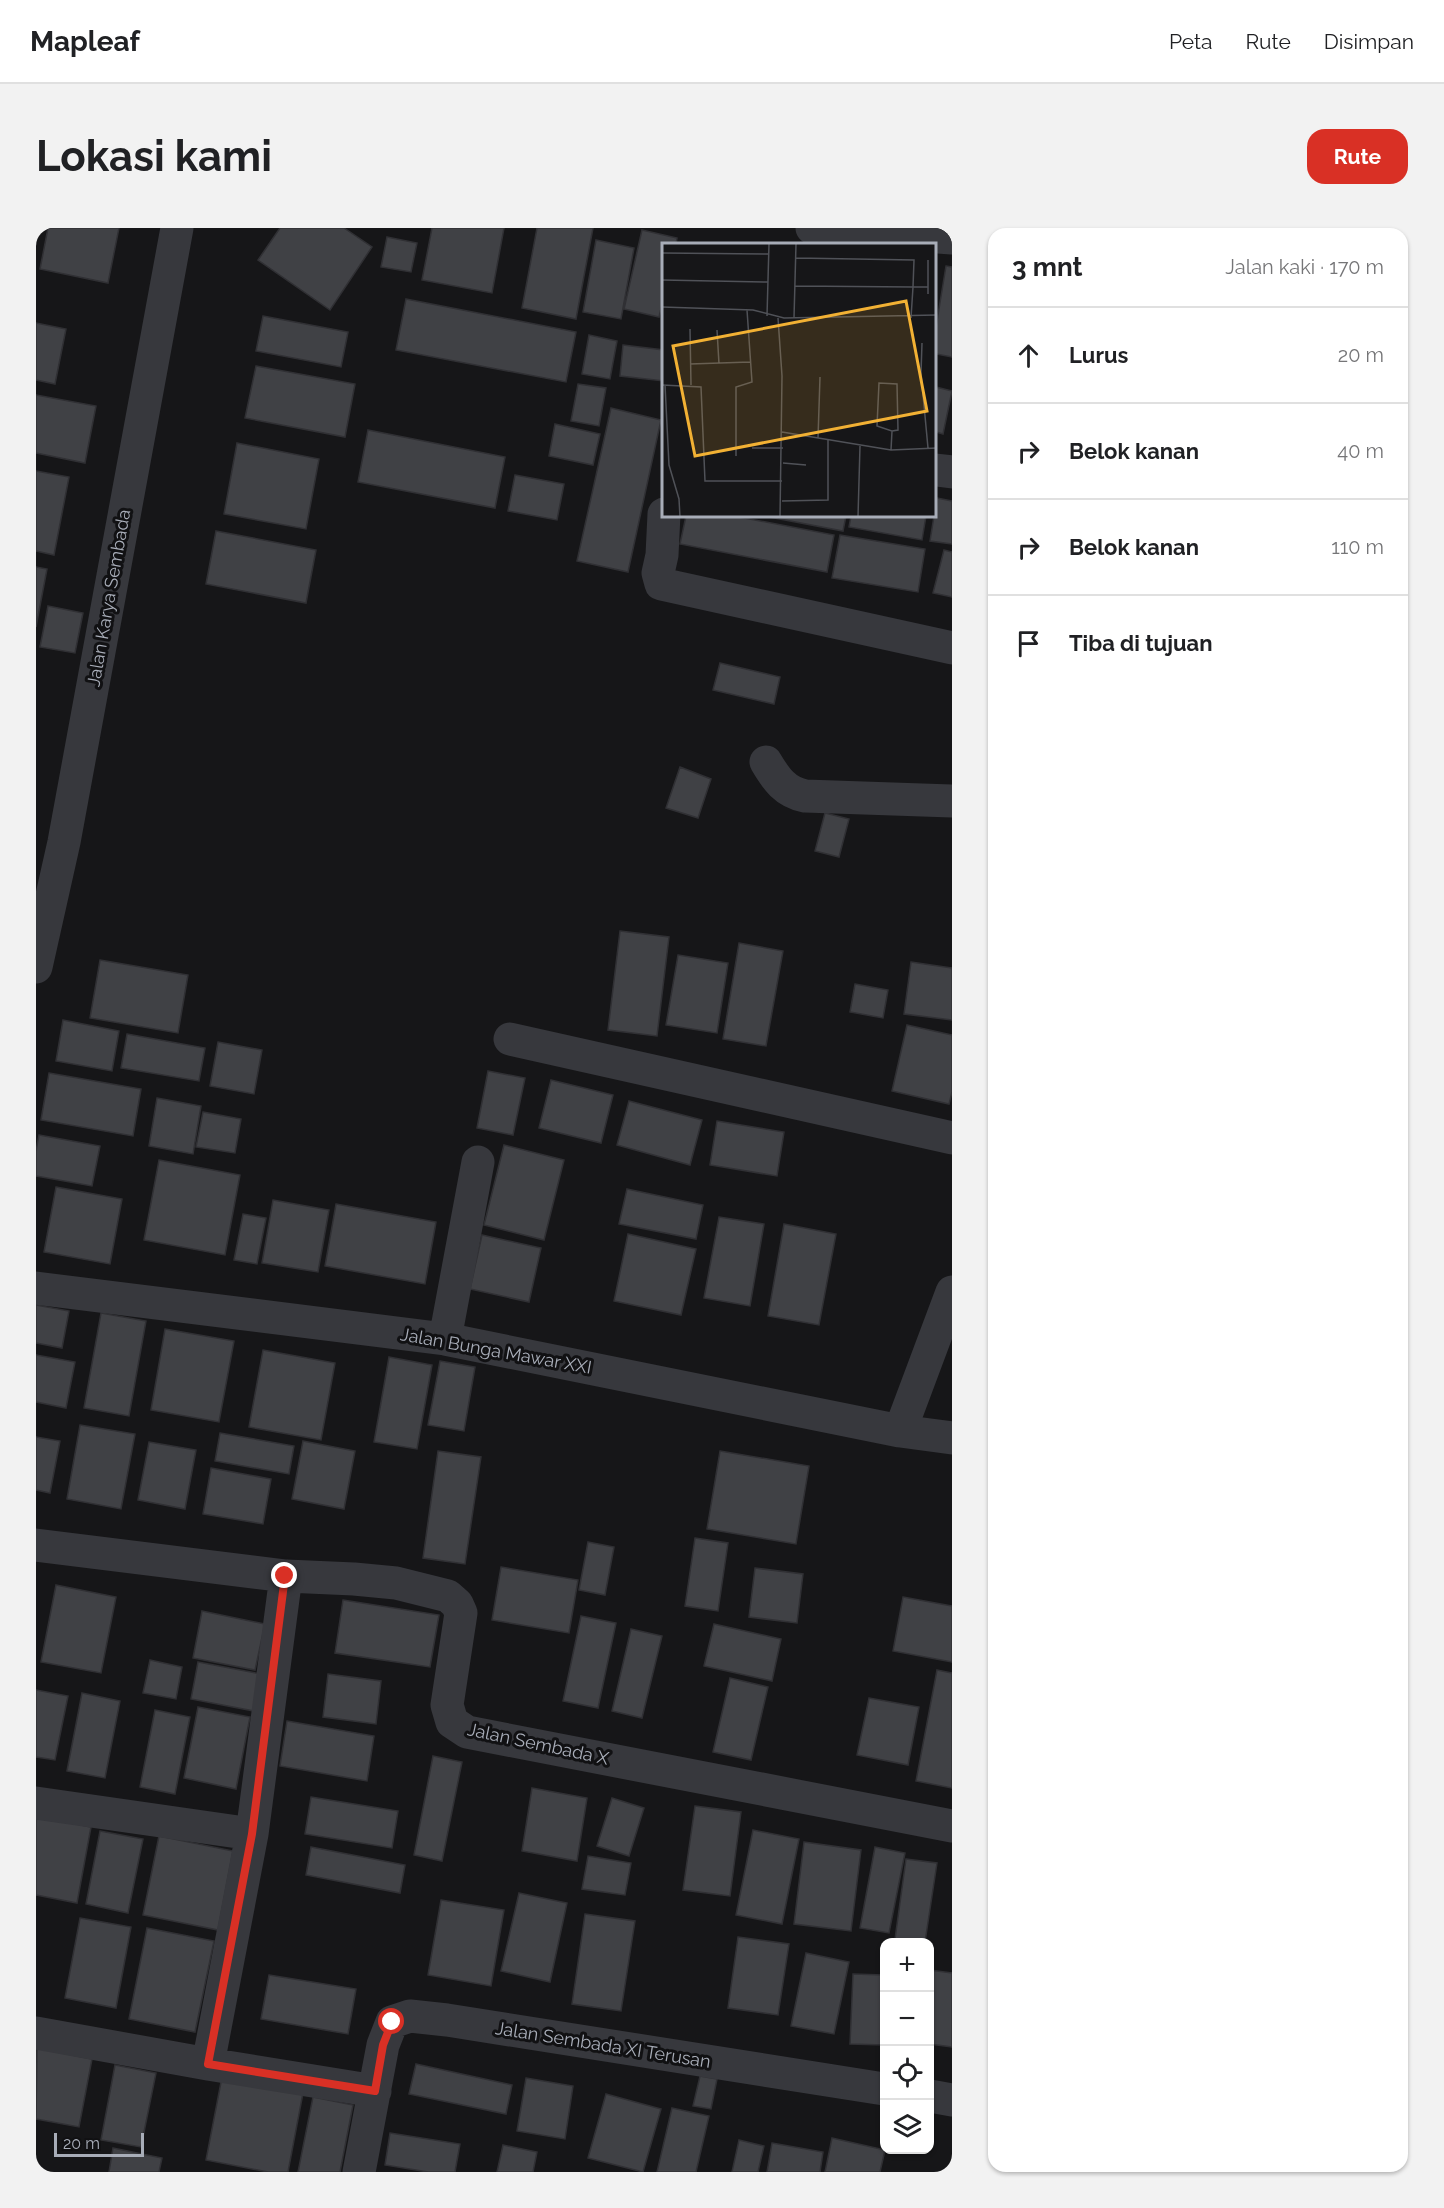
<!DOCTYPE html>
<html lang="id">
<head>
<meta charset="utf-8">
<style>
  body { margin:0; font-family:Raleway,sans-serif; background:#f2f2f2; color:#202124 }
  .controls { position:absolute; right:18px; bottom:18px; display:grid; overflow:hidden; border-radius:12px; box-shadow:0 2px 4px #0004 }
  .controls button { width:54px; height:54px; display:grid; place-items:center; padding:0; border:0; border-bottom:2px solid #e0e0e0; background:#fff; color:#202124; font:30px sans-serif }
  .scale { position:absolute; left:18px; bottom:15px; width:90px; box-sizing:border-box; padding-left:6px; border:3px solid #a8adb8; border-top:0; font-size:16px; line-height:21px; white-space:nowrap; color:#a8adb8; -webkit-text-stroke:4px #111113; paint-order:stroke }
  .stop { position:absolute; width:18px; height:18px; margin:-14px; border:4px solid #d93025; border-radius:50%; background:#fff }
  .stop.end { background:#d93025; border-color:#fff; box-shadow:0 2px 6px #0008 }
  .list { margin:0; padding:0; list-style:none }
  h2 { display:flex; justify-content:space-between; align-items:center; height:78px; margin:0; padding:0 24px; font-size:26px }
  h2 small { font-size:20px; font-weight:400; color:#757577 }
  .list li { display:grid; grid-template-columns:39px 1fr auto; gap:18px; align-items:center; box-sizing:border-box; height:96px; padding:0 24px; border-top:2px solid #e0e0e0 }
  .list b { display:block; font-size:22px; white-space:nowrap }
  .list em { font-size:20px; font-style:normal; color:#757577 }
  .icon { flex:none; width:33px; height:33px; fill:none; stroke:currentColor; stroke-width:2; stroke-linecap:round; stroke-linejoin:round }
  .map { position:relative; flex:none; width:916px; height:1944px; overflow:hidden; border-radius:18px }
  header { display:flex; align-items:center; gap:36px; box-sizing:border-box; height:84px; padding:0 30px; background:#fff; border-bottom:2px solid #e0e0e0 }
  header strong { font-size:28px }
  nav { display:flex; gap:33px; margin-inline-start:auto; font-size:21px }
  .intro { display:flex; align-items:center; justify-content:space-between; box-sizing:border-box; height:144px; padding:0 36px }
  h1 { margin:0; font-size:42px }
  .button { padding:15px 27px; border-radius:18px; background:#d93025; color:#fff; font-size:21px; font-weight:700 }
  main { display:flex; gap:36px; padding:0 36px }
  aside { flex:1; background:#fff; border-radius:18px; box-shadow:0 2px 4px #0004 }
  .map>svg:first-child { display:block }
  .building { fill:#404145; stroke:#303034; stroke-width:1.5 }
  .lines { fill:none; stroke-linecap:round; stroke-linejoin:round }
  .minor { stroke:#37383d; stroke-width:33 }
  .route { stroke:#d93025; stroke-width:8 }
  .labels { text-anchor:middle; stroke-width:6; stroke-linejoin:round; paint-order:stroke }
  .street-label { font-size:18px; fill:#a8adb8; stroke:#111113 }
  .inset-road { fill:none; stroke:#505258; stroke-width:1.5 }
  .view { fill:#f2b134; fill-opacity:0.15; stroke:#f2b134; stroke-width:3 }
  .inset-edge { fill:none; stroke:#a8adb8; stroke-width:3 }
</style>
</head>
<body>
<header>
<strong>Mapleaf</strong>
<nav><a>Peta</a><a>Rute</a><a>Disimpan</a></nav>
</header>
<div class="intro"><h1>Lokasi kami</h1><a class="button">Rute</a></div>
<main>
<div class="map">
<svg width="916" height="1944" viewBox="0 0 916 1944">
  <rect width="100%" height="100%" fill="#161618"/>
  <path class="building" d="M 12,0 L 83,0 L 72,55 L 4,41 Z
    M 244,0 L 308,0 L 336,19 L 294,82 L 222,32 Z
    M 396,0 L 468,0 L 456,65 L 386,52 Z
    M 501,0 L 557,0 L 540,91 L 486,80 Z
    M 606,2 L 641,10 L 640,16 L 628,16 L 628,68 L 623,89 L 588,81 Z
    M 351,9 L 381,15 L 375,44 L 345,39 Z
    M 560,12 L 598,20 L 585,91 L 547,84 Z
    M 910,38 L 916,39 L 916,129 L 900,126 L 900,99 Z
    M 370,71 L 540,104 L 530,154 L 360,122 Z
    M 227,88 L 312,104 L 305,139 L 220,123 Z
    M 0,95 L 30,101 L 19,156 L 0,152 Z
    M 553,107 L 581,113 L 574,151 L 546,146 Z
    M 587,117 L 628,122 L 628,153 L 584,148 Z
    M 220,138 L 319,156 L 309,209 L 209,190 Z
    M 542,156 L 570,160 L 563,198 L 535,193 Z
    M 900,159 L 916,163 L 907,206 L 900,204 Z
    M 0,167 L 60,178 L 49,235 L 0,225 Z
    M 575,180 L 625,192 L 592,344 L 541,333 Z
    M 519,196 L 564,206 L 557,237 L 513,228 Z
    M 332,202 L 469,229 L 459,280 L 322,254 Z
    M 201,215 L 283,231 L 270,301 L 188,286 Z
    M 0,243 L 33,249 L 18,327 L 0,323 Z
    M 479,247 L 528,256 L 521,292 L 472,283 Z
    M 901,270 L 916,273 L 916,316 L 894,313 L 898,288 L 900,288 Z
    M 650,288 L 698,288 L 798,307 L 791,344 L 644,316 Z
    M 728,288 L 810,288 L 807,303 Z
    M 815,288 L 890,288 L 886,312 L 813,299 Z
    M 180,303 L 280,322 L 270,375 L 170,356 Z
    M 804,307 L 889,321 L 882,364 L 796,350 Z
    M 908,322 L 916,324 L 916,369 L 897,365 Z
    M 0,339 L 11,341 L 0,399 Z
    M 12,378 L 47,385 L 39,425 L 4,419 Z
    M 684,435 L 744,449 L 738,476 L 677,462 Z
    M 644,539 L 675,551 L 662,590 L 630,580 Z
    M 789,585 L 813,591 L 803,629 L 779,623 Z
    M 584,703 L 633,709 L 621,808 L 572,802 Z
    M 703,715 L 747,723 L 730,818 L 687,811 Z
    M 642,727 L 692,735 L 681,805 L 630,797 Z
    M 64,732 L 152,747 L 142,805 L 54,790 Z
    M 875,734 L 916,740 L 916,792 L 868,786 Z
    M 819,756 L 852,762 L 847,790 L 814,784 Z
    M 27,792 L 83,803 L 76,843 L 20,833 Z
    M 871,797 L 916,807 L 916,864 L 913,876 L 856,863 Z
    M 91,806 L 169,820 L 163,853 L 85,840 Z
    M 182,814 L 226,822 L 218,866 L 174,858 Z
    M 452,843 L 489,850 L 477,907 L 441,900 Z
    M 13,845 L 105,861 L 97,908 L 5,892 Z
    M 515,852 L 577,867 L 565,915 L 503,900 Z
    M 121,870 L 165,878 L 157,926 L 113,918 Z
    M 593,873 L 666,892 L 654,937 L 581,917 Z
    M 167,884 L 205,891 L 199,925 L 160,919 Z
    M 681,893 L 748,904 L 741,948 L 674,937 Z
    M 3,907 L 64,918 L 56,958 L 0,948 L 0,923 Z
    M 468,917 L 528,932 L 508,1012 L 448,997 Z
    M 123,932 L 204,947 L 189,1027 L 108,1012 Z
    M 20,959 L 86,971 L 74,1036 L 8,1024 Z
    M 591,961 L 667,977 L 660,1011 L 583,996 Z
    M 237,972 L 293,982 L 282,1044 L 226,1035 Z
    M 300,976 L 400,994 L 389,1056 L 289,1038 Z
    M 207,986 L 230,990 L 221,1036 L 198,1032 Z
    M 683,989 L 728,996 L 714,1078 L 668,1070 Z
    M 748,996 L 800,1006 L 783,1097 L 732,1088 Z
    M 592,1006 L 660,1021 L 645,1087 L 578,1073 Z
    M 446,1007 L 505,1020 L 493,1074 L 434,1061 Z
    M 0,1077 L 33,1083 L 26,1120 L 0,1115 Z
    M 65,1085 L 110,1093 L 93,1188 L 48,1180 Z
    M 129,1101 L 198,1113 L 183,1194 L 115,1182 Z
    M 227,1122 L 299,1135 L 285,1212 L 213,1199 Z
    M 0,1127 L 39,1134 L 30,1180 L 0,1174 Z
    M 353,1129 L 396,1137 L 381,1221 L 338,1214 Z
    M 404,1133 L 439,1139 L 428,1203 L 392,1197 Z
    M 44,1197 L 99,1206 L 85,1281 L 31,1271 Z
    M 184,1205 L 258,1218 L 253,1246 L 179,1233 Z
    M 0,1209 L 24,1213 L 14,1265 L 0,1262 Z
    M 267,1213 L 319,1223 L 308,1281 L 256,1271 Z
    M 113,1214 L 160,1222 L 149,1281 L 102,1272 Z
    M 402,1223 L 445,1229 L 429,1336 L 387,1330 Z
    M 684,1223 L 773,1238 L 760,1316 L 671,1301 Z
    M 175,1240 L 235,1251 L 227,1296 L 167,1286 Z
    M 659,1310 L 692,1315 L 682,1383 L 649,1378 Z
    M 552,1314 L 578,1319 L 569,1367 L 543,1362 Z
    M 465,1339 L 542,1352 L 533,1405 L 456,1392 Z
    M 719,1340 L 767,1346 L 761,1395 L 713,1389 Z
    M 20,1357 L 80,1369 L 65,1445 L 5,1434 Z
    M 867,1369 L 916,1378 L 916,1434 L 857,1423 Z
    M 307,1372 L 403,1387 L 394,1439 L 299,1425 Z
    M 166,1383 L 229,1396 L 219,1442 L 157,1430 Z
    M 545,1388 L 580,1395 L 562,1480 L 527,1473 Z
    M 678,1396 L 745,1411 L 736,1453 L 668,1438 Z
    M 595,1401 L 626,1408 L 606,1490 L 576,1483 Z
    M 114,1432 L 146,1439 L 140,1471 L 107,1465 Z
    M 162,1434 L 225,1446 L 218,1483 L 155,1471 Z
    M 901,1442 L 916,1445 L 916,1560 L 880,1553 Z
    M 292,1446 L 345,1453 L 340,1496 L 287,1489 Z
    M 694,1450 L 732,1459 L 715,1532 L 677,1524 Z
    M 0,1462 L 32,1468 L 19,1532 L 0,1529 Z
    M 46,1465 L 84,1473 L 69,1550 L 31,1543 Z
    M 833,1470 L 883,1479 L 872,1537 L 821,1527 Z
    M 162,1479 L 214,1489 L 200,1561 L 148,1550 Z
    M 119,1482 L 154,1489 L 139,1566 L 104,1559 Z
    M 251,1493 L 338,1508 L 331,1553 L 244,1538 Z
    M 397,1528 L 426,1534 L 406,1633 L 378,1627 Z
    M 496,1560 L 551,1570 L 541,1633 L 486,1623 Z
    M 275,1569 L 362,1583 L 356,1620 L 269,1606 Z
    M 576,1570 L 608,1580 L 593,1628 L 561,1618 Z
    M 659,1578 L 705,1584 L 694,1668 L 647,1662 Z
    M 0,1588 L 55,1599 L 41,1675 L 0,1667 Z
    M 717,1602 L 763,1611 L 746,1696 L 700,1687 Z
    M 64,1603 L 107,1611 L 92,1685 L 50,1676 Z
    M 123,1608 L 197,1623 L 182,1702 L 107,1687 Z
    M 768,1614 L 825,1622 L 815,1703 L 758,1696 Z
    M 275,1619 L 369,1637 L 364,1665 L 270,1647 Z
    M 839,1619 L 869,1625 L 853,1705 L 824,1700 Z
    M 552,1628 L 595,1635 L 589,1667 L 546,1661 Z
    M 870,1631 L 901,1635 L 889,1714 L 859,1711 Z
    M 483,1665 L 531,1675 L 514,1754 L 465,1743 Z
    M 405,1672 L 468,1682 L 455,1758 L 392,1747 Z
    M 549,1686 L 599,1693 L 585,1783 L 536,1776 Z
    M 44,1690 L 95,1699 L 80,1780 L 29,1770 Z
    M 111,1700 L 178,1713 L 159,1804 L 93,1791 Z
    M 702,1709 L 753,1716 L 742,1787 L 692,1780 Z
    M 770,1725 L 813,1734 L 798,1806 L 755,1798 Z
    M 894,1742 L 916,1745 L 916,1819 L 894,1816 Z
    M 817,1746 L 848,1747 L 848,1817 L 814,1816 Z
    M 233,1747 L 320,1761 L 312,1806 L 225,1791 Z
    M 1,1820 L 56,1831 L 43,1899 L 0,1891 Z
    M 380,1836 L 476,1857 L 470,1886 L 373,1866 Z
    M 79,1837 L 120,1845 L 105,1919 L 65,1912 Z
    M 664,1848 L 681,1851 L 675,1881 L 657,1878 Z
    M 186,1849 L 267,1865 L 252,1944 L 232,1944 L 170,1932 Z
    M 490,1850 L 537,1858 L 529,1911 L 481,1903 Z
    M 570,1866 L 625,1881 L 607,1944 L 552,1930 Z
    M 277,1869 L 317,1877 L 304,1944 L 262,1944 Z
    M 636,1880 L 673,1888 L 660,1944 L 621,1944 Z
    M 354,1905 L 424,1916 L 419,1944 L 392,1944 L 349,1937 Z
    M 796,1910 L 849,1922 L 844,1944 L 789,1944 Z
    M 703,1912 L 728,1918 L 722,1944 L 696,1944 Z
    M 736,1915 L 787,1924 L 784,1944 L 731,1944 Z
    M 467,1917 L 501,1924 L 497,1944 L 461,1944 Z
    M 77,1920 L 126,1930 L 123,1944 L 73,1944 Z"/>
  <g class="lines">
    <path class="minor" d="M 776,0 L 916,10
      M 900,242 L 916,244
      M 628,286 L 626,327 L 622,345 L 625,356 L 916,420
      M 730,534 C 740,551 749,564 769,568 L 916,573
      M 0,739 L 28,614 L 141,0
      M 474,811 L 916,910
      M 0,1060 L 409,1111 L 864,1203 L 916,1210
      M 409,1111 L 442,934
      M 864,1203 L 916,1064
      M 0,1317 L 250,1348 L 318,1351 L 360,1355 L 412,1368 L 421,1376 L 425,1385 L 411,1477 L 416,1494 L 431,1504 L 916,1598
      M 0,1575 L 216,1606
      M 0,1805 L 172,1836 L 339,1863
      M 172,1836 L 216,1606 L 250,1348
      M 894,1868 L 916,1872
      M 323,1944 L 347,1817 L 356,1794 L 374,1788 L 411,1792 L 848,1861"/>
  </g>
  <g class="lines">
    <path class="route" d="M 249,1348 L 216,1606 L 172,1836 L 339,1863 L 347,1817 L 356,1794"/>
  </g>
  <g class="labels">
    <g class="street-label">
      <text transform="translate(73 370) rotate(-80)" y="6">Jalan Karya Sembada</text>
      <text transform="translate(460 1123) rotate(10)" y="6">Jalan Bunga Mawar XXI</text>
      <text transform="translate(502 1516) rotate(12)" y="6">Jalan Sembada X</text>
      <text transform="translate(567 1817) rotate(9)" y="6">Jalan Sembada XI Terusan</text>
    </g>
  </g>
  <g transform="translate(626 15)">
    <rect width="274" height="274" fill="#161618"/>
    <path class="inset-road" d="M 0,10 L 106,11M 134,15 L 252,17 L 251,44 L 266,44M 0,37 L 106,39M 133,43 L 251,44 L 249,75M 266,51 L 266,17M 0,64 L 91,67 L 122,75 L 275,72M 105,73 L 107,1M 116,75 L 120,133 L 118,274M 132,75 L 134,1M 28,86 L 29,142M 55,87 L 57,121M 260,100 L 259,130 L 266,205M 28,121 L 88,119M 0,142 L 39,144 L 43,238 L 120,238M 3,142 L 7,222 L 17,256 L 18,274M 120,189 L 229,207 L 275,205M 156,195 L 158,134M 90,205 L 121,205M 229,207 L 230,188 L 215,183 L 217,140 L 235,141 L 236,187 L 230,188M 74,213 L 74,144 L 90,139 L 85,67M 121,220 L 144,222M 120,258 L 166,257 L 166,197M 196,274 L 198,203"/>
    <path class="view" d="M 244,58 L 265,168 L 33,213 L 11,103 Z"/>
    <rect width="274" height="274" class="inset-edge"/>
  </g>
</svg>
<div class="controls">
<button>+</button>
<button>−</button>
<button><svg class="icon" aria-label="locate" viewBox="0 0 24 24"><circle cx="12" cy="12" r="6"/><path d="M12 2v4M12 18v4M2 12h4M18 12h4"/></svg></button>
<button><svg class="icon" aria-label="layers" viewBox="0 0 24 24"><path d="M12 4l9 5-9 5-9-5zM3 14l9 5 9-5"/></svg></button>
</div>
<div class="scale">20 m</div>
<div class="stop" style="left:356px;top:1794px"></div>
<div class="stop end" style="left:249px;top:1348px"></div>
</div>
<aside>
<h2>3 mnt<small>Jalan kaki · 170 m</small></h2>
<ul class="list">
<li><svg class="icon" aria-label="ahead" viewBox="0 0 24 24"><path d="M12 20V5M6 11l6-6 6 6"/></svg><div><b>Lurus</b></div><em>20 m</em></li>
<li><svg class="icon" aria-label="right" viewBox="0 0 24 24"><path d="M7 20v-9h11M14 6l5 5-5 5"/></svg><div><b>Belok kanan</b></div><em>40 m</em></li>
<li><svg class="icon" aria-label="right" viewBox="0 0 24 24"><path d="M7 20v-9h11M14 6l5 5-5 5"/></svg><div><b>Belok kanan</b></div><em>110 m</em></li>
<li><svg class="icon" aria-label="arrive" viewBox="0 0 24 24"><path d="M6 21V4h12l-3 4 3 4H6"/></svg><div><b>Tiba di tujuan</b></div></li>
</ul>
</aside>
</main>
</body>
</html>
